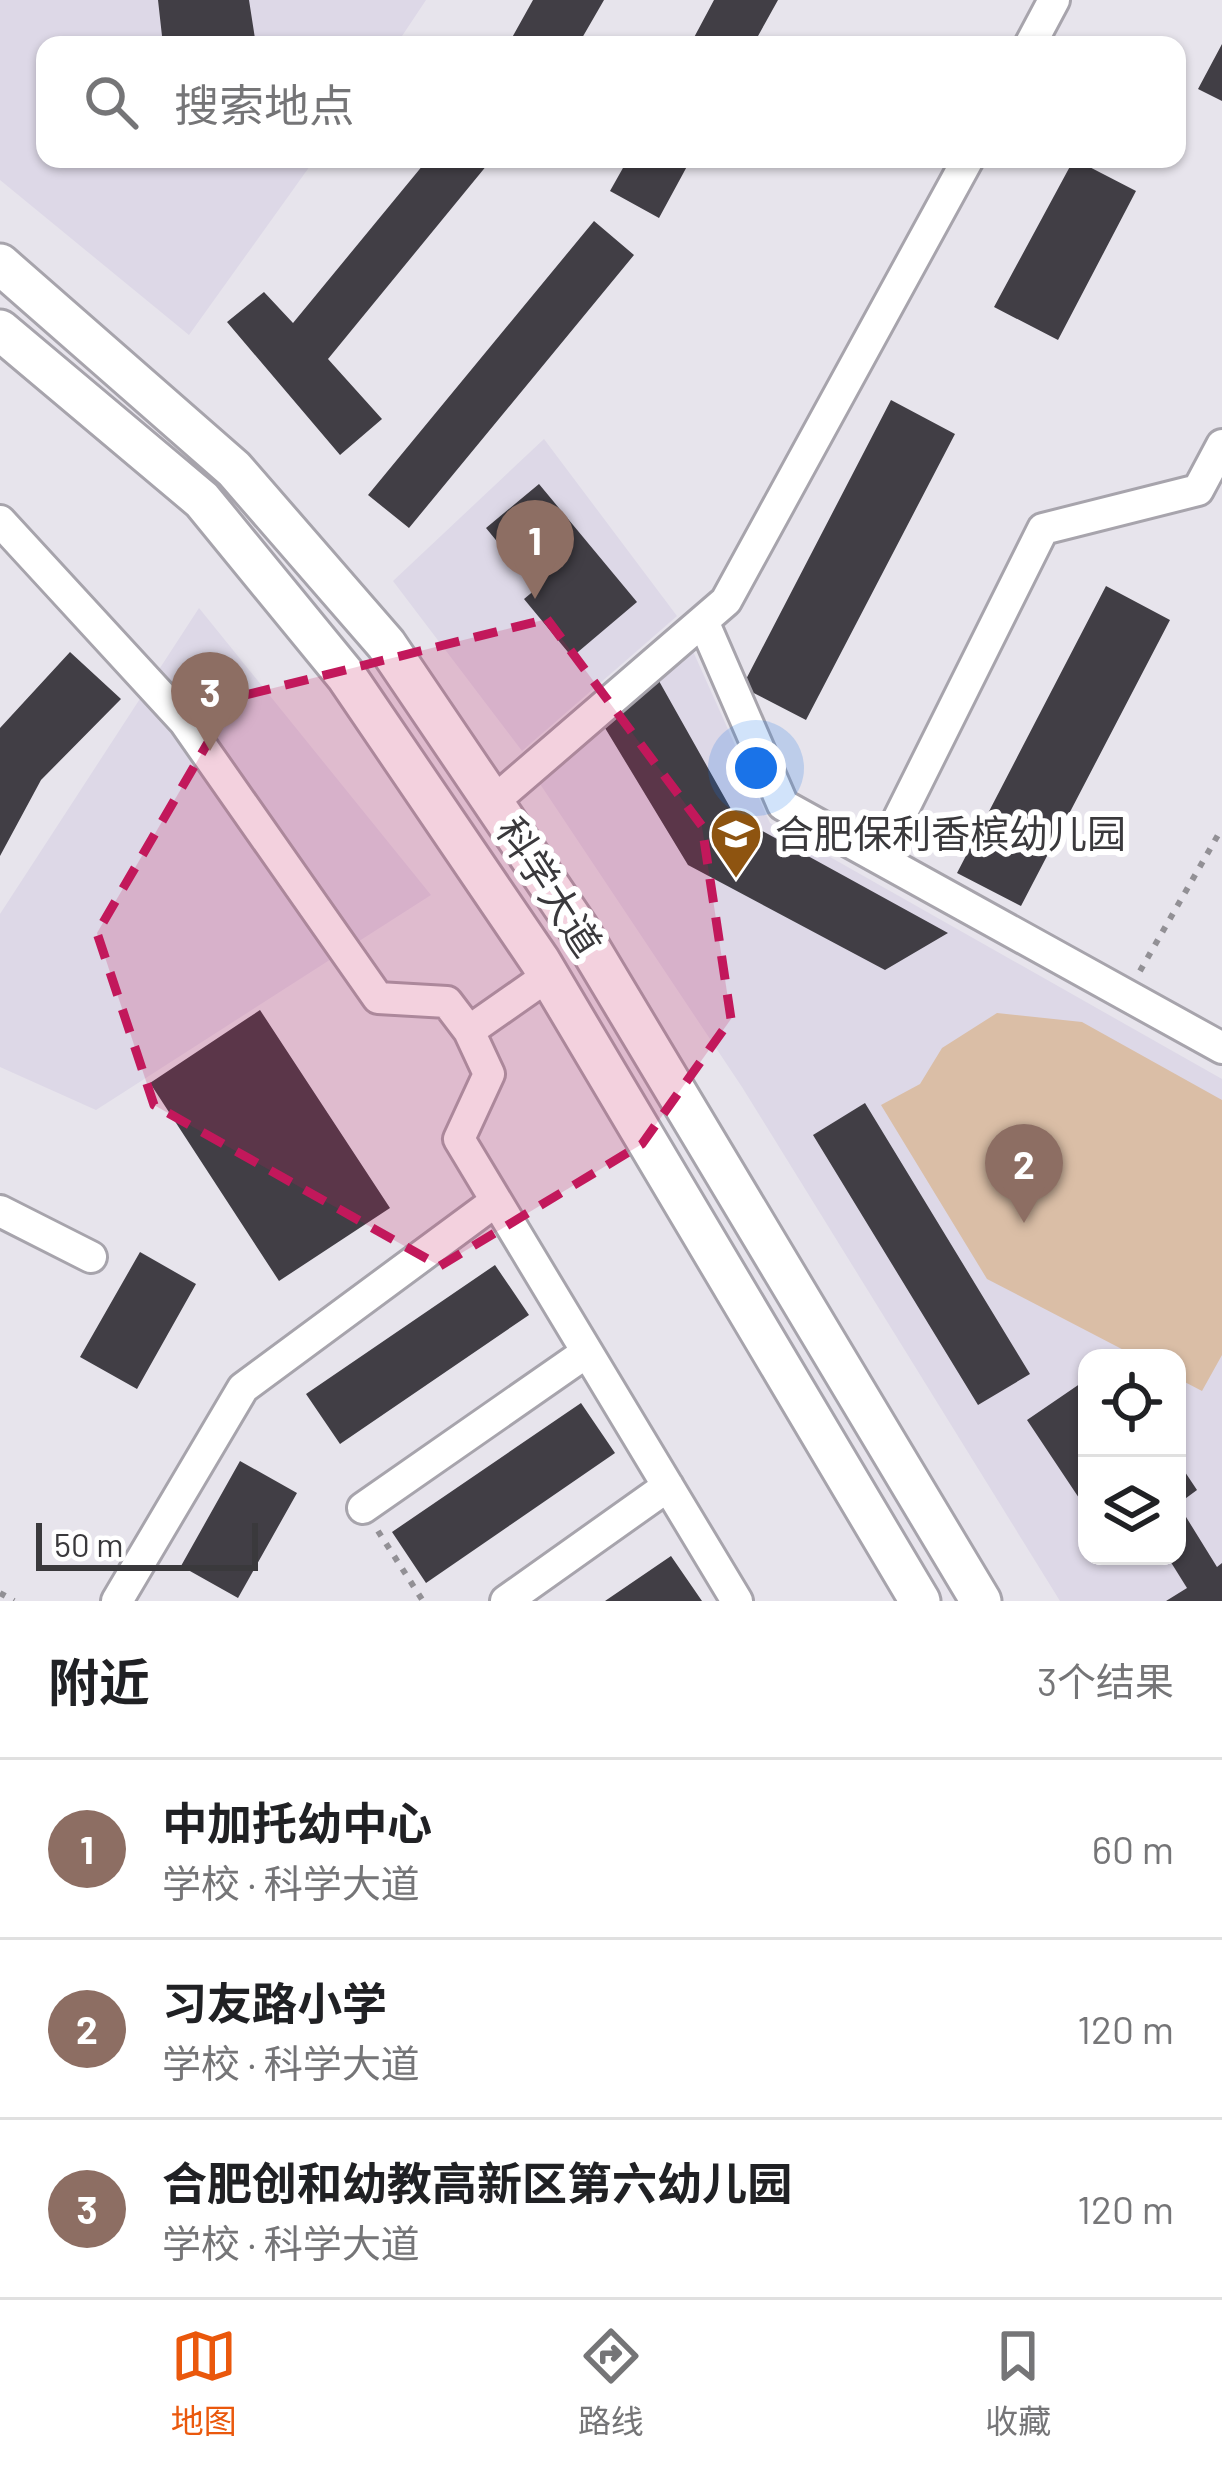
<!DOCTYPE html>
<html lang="zh">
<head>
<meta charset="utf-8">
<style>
  body { margin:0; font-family:Barlow,"Noto Sans SC",sans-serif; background:#f6f6f6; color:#202124 }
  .controls { position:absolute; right:36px; bottom:36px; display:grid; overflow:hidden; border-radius:24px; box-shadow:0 3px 9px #0004 }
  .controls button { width:108px; height:108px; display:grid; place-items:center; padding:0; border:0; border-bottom:3px solid #e0e0e0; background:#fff; color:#202124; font:60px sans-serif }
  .scale { position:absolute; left:36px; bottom:30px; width:222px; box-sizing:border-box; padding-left:12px; border:6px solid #3a393c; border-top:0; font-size:33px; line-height:42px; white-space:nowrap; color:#3a393c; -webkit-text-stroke:9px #fff; paint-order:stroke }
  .you { position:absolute; left:756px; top:768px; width:42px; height:42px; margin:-30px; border:9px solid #fff; border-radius:50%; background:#1a73e8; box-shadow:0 0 0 18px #1a73e833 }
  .badge { display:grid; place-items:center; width:78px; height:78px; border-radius:50%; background:#ea580c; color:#fff; font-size:39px; font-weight:700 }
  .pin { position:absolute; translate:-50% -99px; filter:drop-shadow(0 3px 6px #0008) }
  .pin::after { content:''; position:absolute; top:63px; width:42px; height:36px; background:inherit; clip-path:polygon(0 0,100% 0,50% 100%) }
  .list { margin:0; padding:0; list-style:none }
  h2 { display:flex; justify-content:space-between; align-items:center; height:156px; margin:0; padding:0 48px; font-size:51px }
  h2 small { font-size:39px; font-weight:400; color:#757577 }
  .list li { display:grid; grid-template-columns:78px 1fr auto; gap:36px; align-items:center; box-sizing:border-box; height:180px; padding:0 48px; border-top:3px solid #e0e0e0 }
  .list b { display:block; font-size:45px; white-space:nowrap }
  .list p { margin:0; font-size:39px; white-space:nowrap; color:#757577 }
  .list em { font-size:39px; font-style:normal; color:#757577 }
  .icon { flex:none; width:66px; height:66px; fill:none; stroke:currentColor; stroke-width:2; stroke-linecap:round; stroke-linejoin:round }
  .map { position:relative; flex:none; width:1222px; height:1601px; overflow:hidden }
  .search { position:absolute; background:#fff; box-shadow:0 3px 9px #0004; left:36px; right:36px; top:36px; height:132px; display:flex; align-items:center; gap:30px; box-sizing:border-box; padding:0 42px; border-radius:24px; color:#757577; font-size:45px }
  .sheet { height:696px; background:#fff }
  nav { display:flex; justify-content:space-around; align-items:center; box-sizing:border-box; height:168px; border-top:3px solid #e0e0e0; background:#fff; font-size:33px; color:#757577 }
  nav a { display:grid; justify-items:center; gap:6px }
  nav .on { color:#ea580c }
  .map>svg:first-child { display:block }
  .built { fill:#ddd8e7; fill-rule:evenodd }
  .green { fill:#dabea6 }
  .building { fill:#413e45 }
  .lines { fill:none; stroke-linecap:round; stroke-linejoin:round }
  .minor-casing { stroke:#a7a4ac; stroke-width:36 }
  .major-casing { stroke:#a7a4ac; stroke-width:45 }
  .path { stroke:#929095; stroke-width:6; stroke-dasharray:6 9; stroke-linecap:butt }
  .minor { stroke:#fff; stroke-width:30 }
  .major { stroke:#fff; stroke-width:39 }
  .marked { fill:#c2185b; fill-opacity:0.2; stroke:#c2185b; stroke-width:9; stroke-dasharray:24 15; stroke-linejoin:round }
  .labels { text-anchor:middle; stroke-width:12; stroke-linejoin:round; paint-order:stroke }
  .poi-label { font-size:39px; fill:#3a393c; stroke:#fff; text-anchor:start }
  .street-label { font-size:39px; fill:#3a393c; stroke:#fff }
</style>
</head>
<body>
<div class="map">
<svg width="1222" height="1601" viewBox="0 0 1222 1601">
  <rect width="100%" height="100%" fill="#e7e4ec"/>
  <path class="built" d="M 0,0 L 426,0 L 396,45 L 45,45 L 45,159 L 315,159 L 189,335 L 0,180 Z
    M 544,439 L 677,616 L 522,751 L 393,581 Z
    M 199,608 L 431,895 L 96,1110 L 0,1067 L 0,914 Z
    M 692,649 L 770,823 L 1222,1079 L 1222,1601 L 1060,1601 L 742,1087 L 536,778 ZM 1087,1358 L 1177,1358 L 1177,1556 L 1087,1556 Z"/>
  <path class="green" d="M 997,1013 L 1082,1022 L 1222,1100 L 1222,1355 L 1202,1391 L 1177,1378 L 1177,1358 L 1139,1358 L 987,1279 L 881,1105 L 920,1084 L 942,1048 Z"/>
  <path class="building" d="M 158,0 L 249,0 L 256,45 L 163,45 Z
    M 533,0 L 604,0 L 578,45 L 513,45 L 509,43 Z
    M 714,0 L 778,0 L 753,45 L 690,45 Z
    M 1222,44 L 1222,101 L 1198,89 Z
    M 428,159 L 492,159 L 328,359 L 382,419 L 340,455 L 227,322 L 264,292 L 293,323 Z
    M 628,159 L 691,159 L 659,218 L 610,191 Z
    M 1074,159 L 1136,191 L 1058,340 L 994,307 Z
    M 594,221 L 634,255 L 409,528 L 368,495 Z
    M 891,400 L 955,434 L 806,720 L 742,687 Z
    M 539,484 L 637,602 L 572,657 L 524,599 L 536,589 L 486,528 Z
    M 1106,586 L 1170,620 L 1021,906 L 957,873 Z
    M 70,652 L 121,699 L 41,780 L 0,856 L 0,728 Z
    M 659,681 L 735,816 L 948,933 L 885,970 L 688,865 L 605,728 Z
    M 260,1010 L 390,1208 L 279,1281 L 150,1083 Z
    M 865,1103 L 1030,1374 L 978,1405 L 813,1135 Z
    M 140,1252 L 196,1284 L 137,1389 L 80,1357 Z
    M 495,1265 L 529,1315 L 340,1444 L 306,1394 Z
    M 1087,1379 L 1087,1510 L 1027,1420 Z
    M 581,1403 L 615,1453 L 426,1583 L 392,1532 Z
    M 1177,1460 L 1197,1490 L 1178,1504 L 1217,1567 L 1222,1563 L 1222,1601 L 1166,1601 L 1187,1588 L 1167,1556 L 1177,1556 Z
    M 240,1461 L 297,1493 L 238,1598 L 181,1566 Z
    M 671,1556 L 702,1601 L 605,1601 Z"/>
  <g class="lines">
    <g class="minor-casing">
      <path id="minor" d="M 1030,45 L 1054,0
        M 0,521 L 184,721 L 378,998 L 447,1002 L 469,1031
        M 703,621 L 783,805 L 1222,1048
        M 493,802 L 726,601 L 968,159
        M 879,858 L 1043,529 L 1198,490 L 1222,445
        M 549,975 L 469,1031 L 489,1074 L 459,1139 L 737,1601
        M 0,1211 L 91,1257
        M 363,1508 L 587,1352
        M 117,1601 L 243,1388 L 496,1201
        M 506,1601 L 668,1486"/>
    </g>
    <g class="major-casing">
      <path id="major" d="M 0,264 L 234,469 L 386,644 L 578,928 L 981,1601
        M 0,330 L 202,500 L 347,677 L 540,961 L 920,1601"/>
    </g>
    <path class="path" d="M 1140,971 L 1222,828
      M 378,1531 L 423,1601
      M 0,1593 L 14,1601"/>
    <use href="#minor" class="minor"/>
    <use href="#major" class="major"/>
  </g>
  <path class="marked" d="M 547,619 L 702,826 L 731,1019 L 642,1144 L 440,1266 L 154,1105 L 97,933 L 234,698 Z"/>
  <defs>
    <g id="school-pin" transform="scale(2.7)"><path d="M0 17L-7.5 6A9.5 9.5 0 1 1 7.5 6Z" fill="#8e5410" stroke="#fff"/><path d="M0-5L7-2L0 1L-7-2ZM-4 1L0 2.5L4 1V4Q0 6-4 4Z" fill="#fff"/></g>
  </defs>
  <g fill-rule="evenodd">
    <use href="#school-pin" x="736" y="834"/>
  </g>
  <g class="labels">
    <g class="poi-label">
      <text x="775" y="848">合肥保利香槟幼儿园</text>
    </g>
    <g class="street-label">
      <text transform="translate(549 887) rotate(57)" y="14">科学大道</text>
    </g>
  </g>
</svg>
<div class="controls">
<button><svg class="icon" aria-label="locate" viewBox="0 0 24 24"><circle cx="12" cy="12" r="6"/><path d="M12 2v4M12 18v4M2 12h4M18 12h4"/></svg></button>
<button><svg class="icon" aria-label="layers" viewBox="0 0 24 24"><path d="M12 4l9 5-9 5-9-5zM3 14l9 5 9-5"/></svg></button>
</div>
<div class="scale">50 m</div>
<div class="you"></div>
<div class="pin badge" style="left:535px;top:599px;background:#8d6e63">1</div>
<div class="pin badge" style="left:1024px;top:1223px;background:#8d6e63">2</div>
<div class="pin badge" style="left:210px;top:751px;background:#8d6e63">3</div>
<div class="search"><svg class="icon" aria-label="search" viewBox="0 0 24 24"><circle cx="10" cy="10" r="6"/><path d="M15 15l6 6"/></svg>搜索地点</div>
</div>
<section class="sheet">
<h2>附近<small>3个结果</small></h2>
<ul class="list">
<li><span class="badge" style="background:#8d6e63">1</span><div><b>中加托幼中心</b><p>学校 · 科学大道</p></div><em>60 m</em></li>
<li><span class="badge" style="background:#8d6e63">2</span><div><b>习友路小学</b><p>学校 · 科学大道</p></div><em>120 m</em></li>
<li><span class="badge" style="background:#8d6e63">3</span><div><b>合肥创和幼教高新区第六幼儿园</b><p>学校 · 科学大道</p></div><em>120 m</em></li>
</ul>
</section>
<nav>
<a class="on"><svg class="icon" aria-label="map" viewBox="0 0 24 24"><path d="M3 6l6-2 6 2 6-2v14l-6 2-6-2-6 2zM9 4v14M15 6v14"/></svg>地图</a>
<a><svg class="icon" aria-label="directions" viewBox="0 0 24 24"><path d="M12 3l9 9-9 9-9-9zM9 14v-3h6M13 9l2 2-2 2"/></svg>路线</a>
<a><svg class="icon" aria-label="saved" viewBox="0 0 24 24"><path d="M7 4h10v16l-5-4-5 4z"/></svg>收藏</a>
</nav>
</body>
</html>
